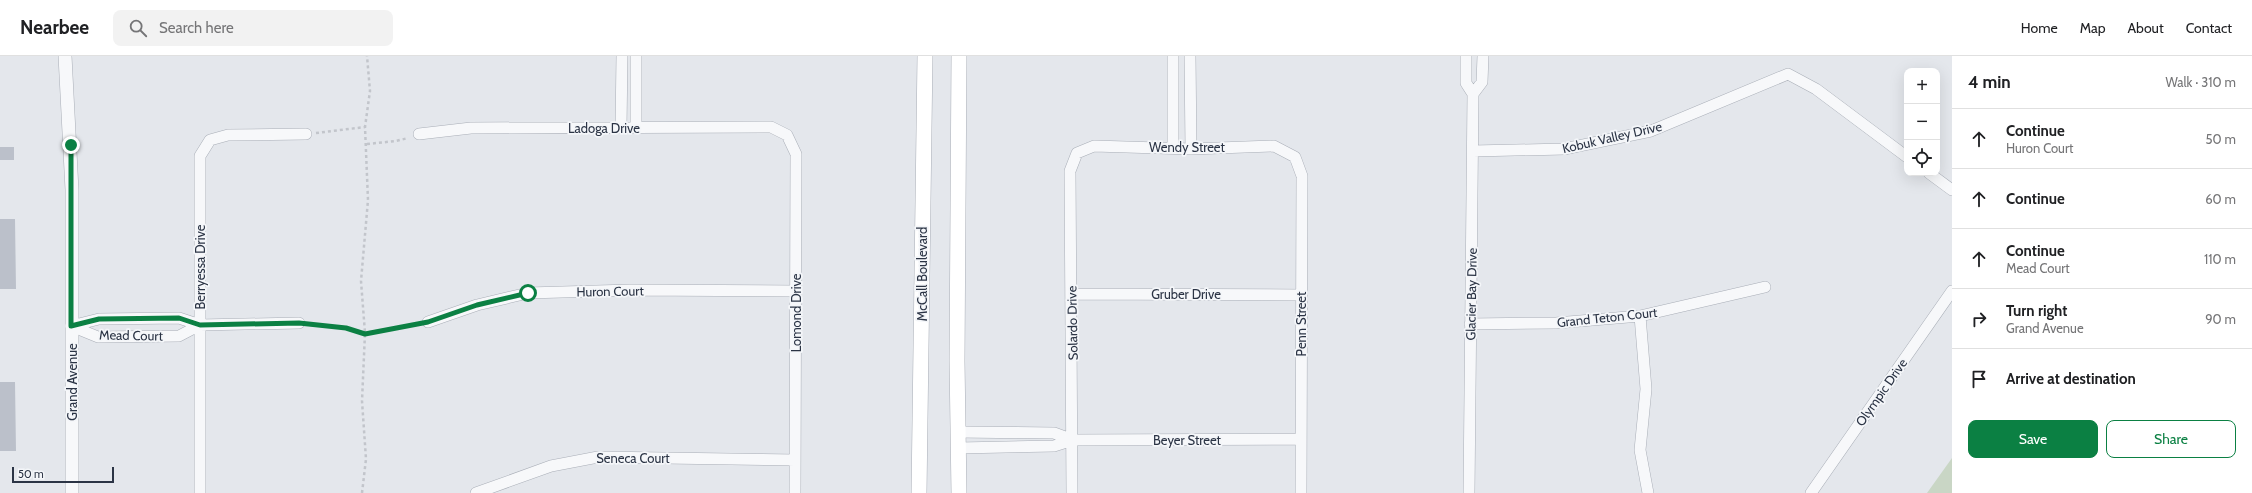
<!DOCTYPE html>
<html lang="en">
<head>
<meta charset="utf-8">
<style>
  body { margin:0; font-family:Cabin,sans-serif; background:#f2f2f2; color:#202124 }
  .controls { position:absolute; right:12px; top:12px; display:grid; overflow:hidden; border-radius:8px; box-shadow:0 4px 16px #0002 }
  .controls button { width:36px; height:36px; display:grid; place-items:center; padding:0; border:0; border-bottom:1px solid #e0e0e0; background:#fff; color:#202124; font:20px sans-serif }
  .scale { position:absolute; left:12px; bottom:10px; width:102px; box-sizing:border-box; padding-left:4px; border:2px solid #2b3445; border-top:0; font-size:11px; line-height:14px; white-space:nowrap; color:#2b3445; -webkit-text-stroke:3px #f4f6f9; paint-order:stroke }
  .stop { position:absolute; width:12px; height:12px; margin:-9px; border:3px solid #0b8043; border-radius:50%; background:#fff }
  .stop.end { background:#0b8043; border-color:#fff; box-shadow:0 1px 4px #0008 }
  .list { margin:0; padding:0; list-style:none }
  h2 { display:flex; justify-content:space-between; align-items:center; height:52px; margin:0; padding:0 16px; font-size:17px }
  h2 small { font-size:13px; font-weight:400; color:#757577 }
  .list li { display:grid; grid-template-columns:26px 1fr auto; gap:12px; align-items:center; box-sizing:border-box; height:60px; padding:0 16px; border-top:1px solid #e0e0e0 }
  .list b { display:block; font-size:15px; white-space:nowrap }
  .list p { margin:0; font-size:13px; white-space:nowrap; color:#757577 }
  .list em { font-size:13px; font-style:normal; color:#757577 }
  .actions { display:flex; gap:8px; padding:12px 16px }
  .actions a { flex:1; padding:9px 0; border:1px solid #0b8043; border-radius:8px; text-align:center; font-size:14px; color:#0b8043 }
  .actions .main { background:#0b8043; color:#fff }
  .icon { flex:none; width:22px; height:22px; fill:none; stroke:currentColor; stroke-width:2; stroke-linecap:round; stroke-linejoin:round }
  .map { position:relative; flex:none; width:1952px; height:437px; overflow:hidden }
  header { display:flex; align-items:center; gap:24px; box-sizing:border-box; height:56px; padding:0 20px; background:#fff; border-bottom:1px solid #e0e0e0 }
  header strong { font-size:19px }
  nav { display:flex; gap:22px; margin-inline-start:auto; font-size:14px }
  .search { width:280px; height:36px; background:#f2f2f2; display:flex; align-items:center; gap:10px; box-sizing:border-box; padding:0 14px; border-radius:8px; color:#757577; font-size:15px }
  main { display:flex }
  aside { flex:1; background:#fff }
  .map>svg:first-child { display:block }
  .green { fill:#c9d6c5 }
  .building { fill:#bbc0ca }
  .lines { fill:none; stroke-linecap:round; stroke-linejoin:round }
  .minor-casing { stroke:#a9aeb7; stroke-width:12 }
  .tertiary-casing { stroke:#a9aeb7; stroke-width:14 }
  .secondary-casing { stroke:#a9aeb7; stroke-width:16 }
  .path { stroke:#c2c5cb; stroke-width:2.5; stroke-dasharray:3 3; stroke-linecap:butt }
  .minor { stroke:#f7f8fa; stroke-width:11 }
  .tertiary { stroke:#f7f8fa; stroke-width:13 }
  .secondary { stroke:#fff; stroke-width:15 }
  .route { stroke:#0b8043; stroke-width:5 }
  .labels { text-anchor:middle; stroke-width:3.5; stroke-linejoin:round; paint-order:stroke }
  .street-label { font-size:13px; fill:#2b3445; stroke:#f4f6f9 }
</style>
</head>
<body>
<header>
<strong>Nearbee</strong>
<div class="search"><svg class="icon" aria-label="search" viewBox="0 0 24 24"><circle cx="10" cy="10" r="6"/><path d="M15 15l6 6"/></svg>Search here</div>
<nav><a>Home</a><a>Map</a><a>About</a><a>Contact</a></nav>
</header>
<main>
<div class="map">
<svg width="1952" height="437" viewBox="0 0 1952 437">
  <rect width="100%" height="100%" fill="#e4e7ec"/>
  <path class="green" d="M 1952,402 L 1952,437 L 1927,437 Z"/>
  <path class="building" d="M 0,91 L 14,91 L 14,104 L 0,104 Z
    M 0,163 L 15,163 L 16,233 L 0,233 Z
    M 0,326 L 15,326 L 16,395 L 0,395 Z"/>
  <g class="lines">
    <g class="minor-casing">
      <path id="minor" d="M 1173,0 L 1173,92
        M 1190,0 L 1191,93
        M 1466,0 L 1466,27 L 1473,38 L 1469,437
        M 1473,38 L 1482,26 L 1483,0
        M 621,72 L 622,0
        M 636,72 L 636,0
        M 419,78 L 471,72 L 771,71 L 787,79 L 796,98 L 795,437
        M 1473,95 L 1564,93 L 1651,75 L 1788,18 L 1816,33 L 1907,101
        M 1929,117 L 1952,134
        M 1071,238 L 1302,239
        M 1640,260 L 1646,333 L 1640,394 L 1648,437
        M 428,266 L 477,249 L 528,237 L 631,234 L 796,235
        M 1470,268 L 1556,267 L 1640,260 L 1765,231
        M 71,270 L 99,263 L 179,262 L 200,269 L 299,267
        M 71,270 L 98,281 L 179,280 L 200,269
        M 958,376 L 1054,377 L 1073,384
        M 959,392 L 1054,390 L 1073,384 L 1301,383
        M 200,437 L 200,100 L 210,84 L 228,79 L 306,78
        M 476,437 L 551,410 L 598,401 L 795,404
        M 1072,437 L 1070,115 L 1077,97 L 1094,90 L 1191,93 L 1274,90 L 1295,101 L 1302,120 L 1301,437
        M 1811,437 L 1952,235"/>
    </g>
    <g class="tertiary-casing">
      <path id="tertiary" d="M 65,0 L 72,134 L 72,437"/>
    </g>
    <g class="secondary-casing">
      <path id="secondary" d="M 959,0 L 957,305 L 959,437
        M 919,437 L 925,0"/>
    </g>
    <path class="path" d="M 316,77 L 365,71
      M 367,88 L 396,85 L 408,82
      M 310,269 L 346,272 L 365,277 L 418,268
      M 362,437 L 366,403 L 362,345 L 365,277 L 361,225 L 368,144 L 365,71 L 370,35 L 367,0"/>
    <use href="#minor" class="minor"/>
    <use href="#tertiary" class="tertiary"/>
    <use href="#secondary" class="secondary"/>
  </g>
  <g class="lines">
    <path class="route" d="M 71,89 L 71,270 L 99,263 L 179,262 L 200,269 L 299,267 L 346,272 L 365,278 L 428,266 L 477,249 L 528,237"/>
  </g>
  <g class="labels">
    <g class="street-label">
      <text x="604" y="77">Ladoga Drive</text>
      <text transform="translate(1612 81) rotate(-13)" y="5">Kobuk Valley Drive</text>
      <text x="1187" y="96">Wendy Street</text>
      <text transform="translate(200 211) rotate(-90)" y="5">Berryessa Drive</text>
      <text transform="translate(922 218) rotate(-90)" y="5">McCall Boulevard</text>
      <text transform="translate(610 235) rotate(-1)" y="5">Huron Court</text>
      <text x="1186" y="243">Gruber Drive</text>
      <text transform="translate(1471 238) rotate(-89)" y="5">Glacier Bay Drive</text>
      <text transform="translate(796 257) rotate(-90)" y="5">Lomond Drive</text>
      <text transform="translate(1607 261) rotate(-6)" y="5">Grand Teton Court</text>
      <text transform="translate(1072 267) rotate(-91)" y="5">Solardo Drive</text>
      <text transform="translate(1301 268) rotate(-90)" y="5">Penn Street</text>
      <text transform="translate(131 279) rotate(1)" y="5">Mead Court</text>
      <text transform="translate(72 326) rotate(-90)" y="5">Grand Avenue</text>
      <text transform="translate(1881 336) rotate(-55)" y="5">Olympic Drive</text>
      <text x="1187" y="389">Beyer Street</text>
      <text x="633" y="407">Seneca Court</text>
    </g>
  </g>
</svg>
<div class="controls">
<button>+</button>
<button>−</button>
<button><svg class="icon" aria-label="locate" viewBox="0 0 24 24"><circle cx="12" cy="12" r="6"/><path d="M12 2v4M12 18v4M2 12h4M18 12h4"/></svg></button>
</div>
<div class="scale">50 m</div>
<div class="stop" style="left:528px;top:237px"></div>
<div class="stop end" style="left:71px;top:89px"></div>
</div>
<aside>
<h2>4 min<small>Walk · 310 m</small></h2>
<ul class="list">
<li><svg class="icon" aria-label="ahead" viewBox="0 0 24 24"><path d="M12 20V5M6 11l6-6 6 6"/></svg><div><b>Continue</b><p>Huron Court</p></div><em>50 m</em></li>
<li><svg class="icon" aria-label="ahead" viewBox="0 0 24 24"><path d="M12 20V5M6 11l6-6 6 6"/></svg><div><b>Continue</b></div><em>60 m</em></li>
<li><svg class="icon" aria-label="ahead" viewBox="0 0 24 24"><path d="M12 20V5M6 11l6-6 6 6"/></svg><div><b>Continue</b><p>Mead Court</p></div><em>110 m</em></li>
<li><svg class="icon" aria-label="right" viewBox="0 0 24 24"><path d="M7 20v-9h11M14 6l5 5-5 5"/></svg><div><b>Turn right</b><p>Grand Avenue</p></div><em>90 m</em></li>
<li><svg class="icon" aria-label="arrive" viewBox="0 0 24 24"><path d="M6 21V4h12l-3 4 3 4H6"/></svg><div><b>Arrive at destination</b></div></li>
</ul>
<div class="actions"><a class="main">Save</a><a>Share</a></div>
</aside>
</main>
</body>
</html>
